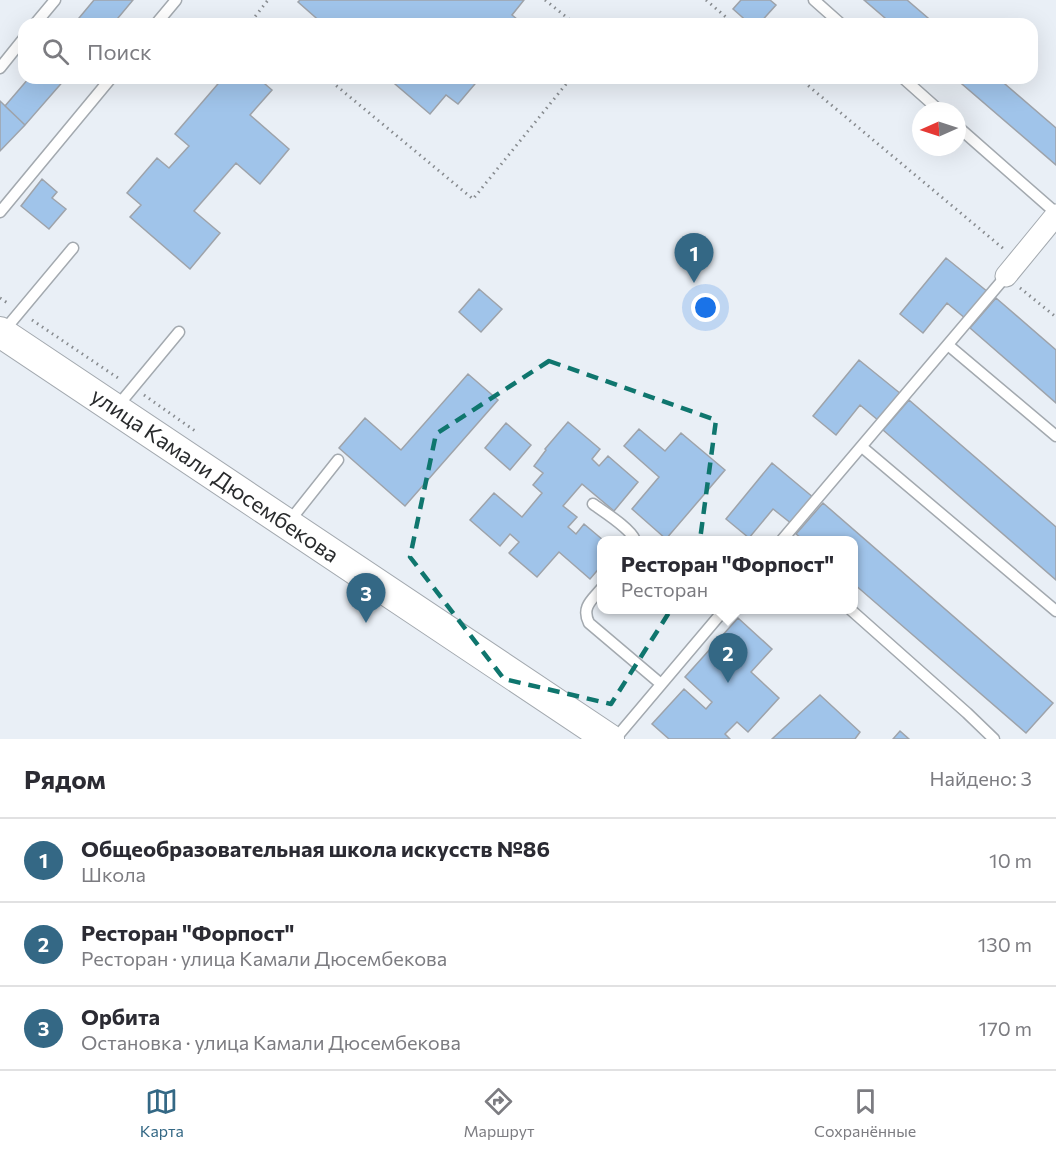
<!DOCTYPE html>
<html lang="ru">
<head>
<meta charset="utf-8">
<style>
  body { margin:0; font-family:Commissioner,sans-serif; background:#f7f7f7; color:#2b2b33 }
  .compass { position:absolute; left:912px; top:102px; width:54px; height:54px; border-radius:50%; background:#fff; box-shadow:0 6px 24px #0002; rotate:267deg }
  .you { position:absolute; left:706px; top:308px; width:21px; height:21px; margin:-15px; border:4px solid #fff; border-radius:50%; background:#1a73e8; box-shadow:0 0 0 9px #1a73e833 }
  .badge { display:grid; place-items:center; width:39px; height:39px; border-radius:50%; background:#346885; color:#fff; font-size:20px; font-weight:700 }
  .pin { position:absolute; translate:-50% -50px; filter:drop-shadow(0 2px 3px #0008) }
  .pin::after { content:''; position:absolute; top:32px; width:21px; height:18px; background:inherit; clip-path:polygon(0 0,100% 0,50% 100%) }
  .popup { position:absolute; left:597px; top:536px; width:261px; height:78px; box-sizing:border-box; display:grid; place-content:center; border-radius:12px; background:#fff; filter:drop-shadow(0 2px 4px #0005); font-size:20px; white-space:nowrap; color:#7c7c81 }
  .popup b { font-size:22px; color:#2b2b33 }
  .popup::after { content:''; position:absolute; left:50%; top:100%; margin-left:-12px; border:12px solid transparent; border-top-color:#fff }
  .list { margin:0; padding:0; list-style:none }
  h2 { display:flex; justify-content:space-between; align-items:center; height:78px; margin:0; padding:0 24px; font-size:26px }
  h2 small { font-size:20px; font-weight:400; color:#7c7c81 }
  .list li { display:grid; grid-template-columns:39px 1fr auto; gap:18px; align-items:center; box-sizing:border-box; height:84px; padding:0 24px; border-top:2px solid #e1e1e2 }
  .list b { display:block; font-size:22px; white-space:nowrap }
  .list p { margin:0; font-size:20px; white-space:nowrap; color:#7c7c81 }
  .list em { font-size:20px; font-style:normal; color:#7c7c81 }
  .icon { flex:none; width:33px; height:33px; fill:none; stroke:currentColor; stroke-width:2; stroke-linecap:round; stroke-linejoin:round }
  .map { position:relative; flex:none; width:1056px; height:739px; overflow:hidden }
  .search { position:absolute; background:#fff; box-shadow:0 6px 24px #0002; left:18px; right:18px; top:18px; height:66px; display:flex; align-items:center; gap:15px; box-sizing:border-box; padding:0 21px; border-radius:18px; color:#7c7c81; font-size:22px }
  .sheet { height:330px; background:#fff }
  nav { display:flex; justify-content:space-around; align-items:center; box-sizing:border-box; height:84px; border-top:2px solid #e1e1e2; background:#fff; font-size:16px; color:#7c7c81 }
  nav a { display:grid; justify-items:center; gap:3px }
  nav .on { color:#346885 }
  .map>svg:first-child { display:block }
  .building { fill:#a0c4ea; stroke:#9ea3aa; stroke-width:1.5 }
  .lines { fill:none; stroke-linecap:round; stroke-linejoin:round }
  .service-casing { stroke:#a3a9af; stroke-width:13 }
  .minor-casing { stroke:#a3a9af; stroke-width:23 }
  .secondary-casing { stroke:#a3a9af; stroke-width:32 }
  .path { stroke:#878b8f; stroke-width:3; stroke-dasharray:1.5 4.5; stroke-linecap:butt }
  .service { stroke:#fff; stroke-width:10 }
  .minor { stroke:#fff; stroke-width:21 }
  .secondary { stroke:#fff; stroke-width:30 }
  .marked { fill:none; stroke:#0f766e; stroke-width:4.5; stroke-dasharray:12 8; stroke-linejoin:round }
  .labels { text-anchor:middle; stroke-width:6; stroke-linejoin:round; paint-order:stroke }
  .street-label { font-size:22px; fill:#292b2d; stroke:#fff }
</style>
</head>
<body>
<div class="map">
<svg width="1056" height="739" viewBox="0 0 1056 739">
  <rect width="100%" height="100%" fill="#e9eff6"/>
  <path class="building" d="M 94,0 L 133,0 L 113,24 L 74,24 Z
    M 300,0 L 524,0 L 512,15 L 523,24 L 323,24 L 298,2 Z
    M 741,0 L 770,0 L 776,5 L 759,24 L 750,24 L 733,9 Z
    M 864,0 L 907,0 L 935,24 L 892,24 Z
    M 29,78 L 66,78 L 25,125 L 5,106 Z
    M 223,78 L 258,78 L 272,90 L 250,115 L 289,149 L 260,184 L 236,163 L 194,211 L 220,233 L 190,269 L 130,217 L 141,205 L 127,193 L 157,158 L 169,168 L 189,146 L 175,134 Z
    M 388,78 L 480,78 L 458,104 L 446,95 L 430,114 Z
    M 955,78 L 998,78 L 1056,128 L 1056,165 Z
    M 0,101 L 25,125 L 0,151 Z
    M 42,179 L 57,192 L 52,198 L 66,209 L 49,229 L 21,206 Z
    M 946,258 L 988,292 L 966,319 L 947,303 L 923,333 L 900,314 Z
    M 479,289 L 502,309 L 481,332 L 459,312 Z
    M 996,298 L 1056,350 L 1056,403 L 970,328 Z
    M 859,360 L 901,394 L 879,421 L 860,405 L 836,435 L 813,416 Z
    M 468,374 L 498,400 L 405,506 L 339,448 L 365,418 L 401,450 Z
    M 909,400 L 1056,527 L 1056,580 L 883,430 Z
    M 568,422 L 600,449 L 592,459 L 599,466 L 608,456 L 638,482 L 614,511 L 582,484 L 563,506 L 577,517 L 568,527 L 576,534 L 584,524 L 603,540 L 602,565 L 590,579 L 559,552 L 537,577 L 509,553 L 519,542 L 510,534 L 500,546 L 470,520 L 494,493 L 522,517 L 542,493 L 533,485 L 543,473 L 534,466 L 546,450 L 545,449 Z
    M 506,423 L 531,445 L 510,470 L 485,448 Z
    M 639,429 L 665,451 L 681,433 L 725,470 L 666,539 L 632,509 L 659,477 L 624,446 Z
    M 772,463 L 814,498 L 792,524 L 773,509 L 749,538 L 726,519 Z
    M 823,503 L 1053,703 L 1026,733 L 854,584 L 854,540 L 804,540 L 796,534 Z
    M 738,618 L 772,649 L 751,672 L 779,698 L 748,732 L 737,722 L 725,734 L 730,739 L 669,739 L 652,724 L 684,689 L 706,709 L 712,702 L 685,677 Z
    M 820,695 L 860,732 L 855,739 L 772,739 Z
    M 900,731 L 909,739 L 893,739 Z"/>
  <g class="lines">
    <g class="service-casing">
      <path id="service" d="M 814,0 L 841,24
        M 35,24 L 55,0
        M 156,24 L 176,0
        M 0,68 L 24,38
        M 903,78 L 940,111
        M 957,126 L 1056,213
        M 0,212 L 111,78
        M 2,333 L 73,248
        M 948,345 L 1056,436
        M 116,408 L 179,332
        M 862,447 L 1056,611
        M 593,504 C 604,512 630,528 635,540
        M 288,523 L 338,460
        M 782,540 L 1006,276
        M 602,588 C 592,600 581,607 589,623 L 661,684
        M 851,610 L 967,713 L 994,739
        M 615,739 L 724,610"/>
    </g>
    <g class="minor-casing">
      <path id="minor" d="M 1006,276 L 1056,215"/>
    </g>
    <g class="secondary-casing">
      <path id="secondary" d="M 0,332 L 609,739"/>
    </g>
    <path class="path" d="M 545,0 L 575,24
      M 706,0 L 734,24
      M 262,24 L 254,18 L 268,0
      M 327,78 L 473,199 L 571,78
      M 799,78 L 1005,250
      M 1020,288 L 1056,317
      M 0,298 L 9,304
      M 32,320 L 121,380
      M 144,395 L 198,433"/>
    <use href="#service" class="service"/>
    <use href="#minor" class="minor"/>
    <use href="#secondary" class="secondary"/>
  </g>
  <path class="marked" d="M 549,361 L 716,420 L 696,570 L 611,704 L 504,679 L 410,557 L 436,434 Z"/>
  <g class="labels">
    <g class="street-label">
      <text transform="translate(215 475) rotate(34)" y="8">улица Камали Дюсембекова</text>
    </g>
  </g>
</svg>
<svg class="compass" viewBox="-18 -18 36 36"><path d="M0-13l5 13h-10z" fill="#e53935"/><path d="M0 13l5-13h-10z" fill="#7c7c81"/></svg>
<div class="you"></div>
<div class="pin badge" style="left:694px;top:283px">1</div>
<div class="pin badge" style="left:728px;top:683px">2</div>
<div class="popup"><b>Ресторан &quot;Форпост&quot;</b>Ресторан</div>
<div class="pin badge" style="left:366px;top:623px">3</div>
<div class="search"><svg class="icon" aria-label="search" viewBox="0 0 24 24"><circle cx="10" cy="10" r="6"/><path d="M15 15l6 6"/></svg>Поиск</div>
</div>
<section class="sheet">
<h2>Рядом<small>Найдено: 3</small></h2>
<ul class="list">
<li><span class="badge">1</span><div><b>Общеобразовательная школа искусств №86</b><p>Школа</p></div><em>10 m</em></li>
<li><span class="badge">2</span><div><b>Ресторан &quot;Форпост&quot;</b><p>Ресторан · улица Камали Дюсембекова</p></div><em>130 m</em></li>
<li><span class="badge">3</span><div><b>Орбита</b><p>Остановка · улица Камали Дюсембекова</p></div><em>170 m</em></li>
</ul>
</section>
<nav>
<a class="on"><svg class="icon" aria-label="map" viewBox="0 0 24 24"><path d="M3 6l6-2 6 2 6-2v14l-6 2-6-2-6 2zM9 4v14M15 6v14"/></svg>Карта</a>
<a><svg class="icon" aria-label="directions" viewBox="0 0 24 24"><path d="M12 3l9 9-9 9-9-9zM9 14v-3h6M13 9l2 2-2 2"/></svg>Маршрут</a>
<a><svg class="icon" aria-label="saved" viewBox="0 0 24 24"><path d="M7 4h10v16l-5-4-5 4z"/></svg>Сохранённые</a>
</nav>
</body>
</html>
